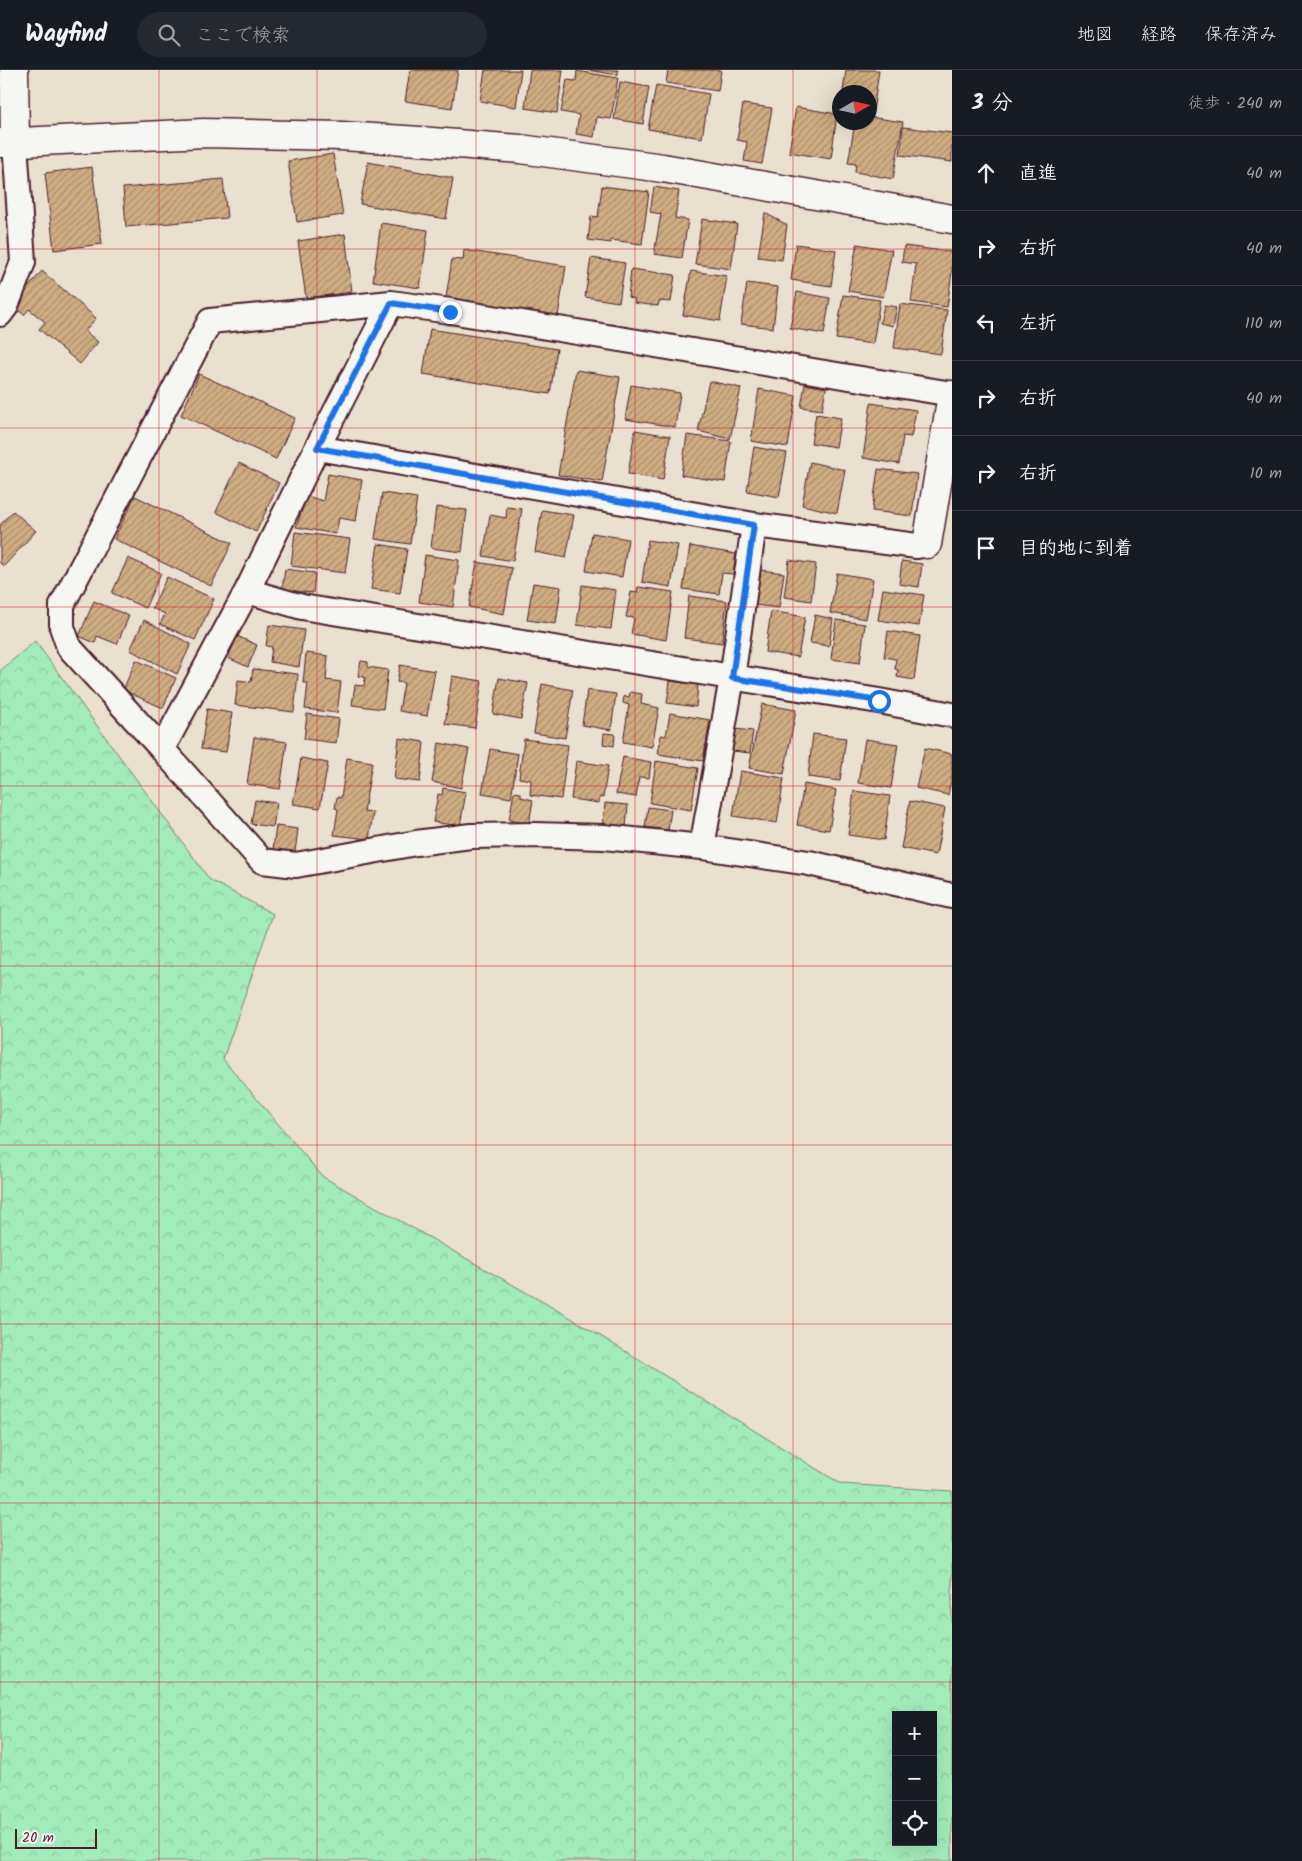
<!DOCTYPE html>
<html lang="ja">
<head>
<meta charset="utf-8">
<style>
  body { margin:0; font-family:Kalam,"Klee One",sans-serif; background:#242831; color:#f1f3f6 }
  .controls { position:absolute; right:15px; bottom:15px; display:grid; overflow:hidden; border-radius:0px; box-shadow:0 5px 20px #0002 }
  .controls button { width:45px; height:45px; display:grid; place-items:center; padding:0; border:0; border-bottom:1px solid #363941; background:#171b24; color:#f1f3f6; font:25px sans-serif }
  .compass { position:absolute; left:832px; top:15px; width:45px; height:45px; border-radius:50%; background:#171b24; box-shadow:0 5px 20px #0002; rotate:81deg }
  .scale { position:absolute; left:15px; bottom:12px; width:82px; box-sizing:border-box; padding-left:5px; border:2px solid #4a1f2b; border-top:0; font-size:14px; line-height:18px; white-space:nowrap; color:#4a1f2b; -webkit-text-stroke:4px #f6f6f2; paint-order:stroke }
  .stop { position:absolute; width:15px; height:15px; margin:-11px; border:4px solid #1a73e8; border-radius:50%; background:#fff }
  .stop.end { background:#1a73e8; border-color:#fff; box-shadow:0 1px 5px #0008 }
  .list { margin:0; padding:0; list-style:none }
  h2 { display:flex; justify-content:space-between; align-items:center; height:65px; margin:0; padding:0 20px; font-size:21px }
  h2 small { font-size:16px; font-weight:400; color:#9ea1a6 }
  .list li { display:grid; grid-template-columns:32px 1fr auto; gap:15px; align-items:center; box-sizing:border-box; height:75px; padding:0 20px; border-top:1px solid #363941 }
  .list b { display:block; font-size:19px; white-space:nowrap }
  .list em { font-size:16px; font-style:normal; color:#9ea1a6 }
  .icon { flex:none; width:28px; height:28px; fill:none; stroke:currentColor; stroke-width:2; stroke-linecap:round; stroke-linejoin:round }
  .map { position:relative; flex:none; width:952px; height:1791px; overflow:hidden }
  header { display:flex; align-items:center; gap:30px; box-sizing:border-box; height:70px; padding:0 25px; background:#171b24; border-bottom:1px solid #363941 }
  header strong { font-size:24px }
  nav { display:flex; gap:28px; margin-inline-start:auto; font-size:18px }
  .search { width:350px; height:45px; background:#242831; display:flex; align-items:center; gap:12px; box-sizing:border-box; padding:0 18px; border-radius:28px; color:#9ea1a6; font-size:19px }
  main { display:flex }
  aside { flex:1; background:#171b24 }
  .map>svg:first-child { display:block }
  .forest { fill:url(#forest-crowns); stroke:#768572; fill-rule:evenodd }
  .building { fill:url(#building-hatch); stroke:#4a1f2b }
  .lines { fill:none; stroke-linecap:round; stroke-linejoin:round }
  .street-casing { stroke:#4a1f2b; stroke-width:28 }
  .secondary-casing { stroke:#4a1f2b; stroke-width:31 }
  .street { stroke:#f6f6f2; stroke-width:24 }
  .secondary { stroke:#f6f6f2; stroke-width:28 }
  .route { stroke:#1a73e8; stroke-width:6 }
  .grid { fill:none; stroke:#d62828; stroke-width:1; stroke-opacity:0.55 }
</style>
</head>
<body>
<header>
<strong>Wayfind</strong>
<div class="search"><svg class="icon" aria-label="search" viewBox="0 0 24 24"><circle cx="10" cy="10" r="6"/><path d="M15 15l6 6"/></svg>ここで検索</div>
<nav><a>地図</a><a>経路</a><a>保存済み</a></nav>
</header>
<main>
<div class="map">
<svg width="952" height="1791" viewBox="0 0 952 1791">
  <defs>
    <pattern id="forest-crowns" width="20" height="18" patternUnits="userSpaceOnUse" patternTransform="scale(1.25)"><rect width="20" height="18" fill="#a2ebba"/><path d="M2 6a3 3 0 1 1 6 0M12 15a3 3 0 1 1 6 0" fill="none" stroke="#8dc9a0"/></pattern>
    <pattern id="building-hatch" width="6" height="6" patternUnits="userSpaceOnUse" patternTransform="scale(1.25)"><rect width="6" height="6" fill="#cfad82"/><path d="M-1 1l2-2M0 6l6-6M5 7l2-2" fill="none" stroke="#aa8c6b"/></pattern>
  </defs>
  <rect width="100%" height="100%" fill="#eae0d0"/>
  <filter id="ink" filterUnits="userSpaceOnUse"><feTurbulence type="fractalNoise" baseFrequency=".02" numOctaves="2"/><feDisplacementMap in="SourceGraphic" scale="10" xChannelSelector="R" yChannelSelector="G"/><feConvolveMatrix kernelMatrix="1 2 1 2 8 2 1 2 1" color-interpolation-filters="sRGB"/></filter>
  <g filter="url(#ink)">
    <path class="forest" d="M 35,571 L 210,810 L 273,844 L 223,989 L 323,1107 L 571,1248 L 841,1414 L 952,1421 L 952,1791 L 0,1791 L 0,601 ZM 896,1645 L 933,1645 L 933,1772 L 896,1772 Z"/>
    <path class="building" d="M 410,0 L 458,0 L 452,38 L 405,31 Z
      M 485,0 L 521,0 L 516,37 L 480,31 Z
      M 530,0 L 563,0 L 557,43 L 525,38 Z
      M 587,0 L 618,0 L 618,5 Z
      M 668,0 L 721,0 L 718,21 L 666,13 Z
      M 846,0 L 879,0 L 873,42 L 869,41 L 869,22 L 843,22 Z
      M 577,1 L 618,8 L 611,49 L 597,47 L 594,67 L 576,64 L 579,45 L 561,42 L 567,10 L 576,11 Z
      M 620,12 L 649,17 L 643,54 L 614,49 Z
      M 656,15 L 709,24 L 702,68 L 648,59 Z
      M 743,34 L 772,38 L 762,94 L 744,91 L 747,72 L 737,70 Z
      M 796,37 L 837,44 L 831,89 L 789,82 Z
      M 869,47 L 903,52 L 893,109 L 855,102 L 856,94 L 848,93 L 855,52 L 869,52 Z
      M 903,57 L 952,63 L 952,92 L 900,85 Z
      M 333,84 L 343,145 L 297,152 L 288,91 Z
      M 368,92 L 453,108 L 446,149 L 360,134 Z
      M 92,97 L 102,174 L 54,180 L 45,103 Z
      M 223,109 L 227,148 L 126,157 L 123,118 Z
      M 602,116 L 649,122 L 642,174 L 611,170 L 611,173 L 588,170 L 591,146 L 598,147 Z
      M 654,117 L 679,121 L 675,148 L 688,150 L 682,188 L 654,184 L 661,144 L 650,142 Z
      M 765,143 L 787,155 L 782,190 L 758,187 Z
      M 702,149 L 737,154 L 731,199 L 695,194 Z
      M 381,153 L 428,160 L 420,218 L 373,211 Z
      M 345,164 L 352,222 L 306,228 L 298,171 Z
      M 796,174 L 836,180 L 831,216 L 791,210 Z
      M 857,174 L 892,180 L 883,227 L 848,221 Z
      M 904,176 L 952,182 L 952,202 L 947,237 L 911,232 L 916,194 L 902,192 Z
      M 464,180 L 566,196 L 558,246 L 446,228 L 452,189 L 463,190 Z
      M 591,188 L 625,193 L 619,232 L 585,227 Z
      M 631,199 L 675,205 L 671,232 L 659,231 L 658,236 L 634,233 L 635,229 L 628,227 Z
      M 42,201 L 96,248 L 85,261 L 98,272 L 80,294 L 39,259 L 45,252 L 29,239 L 24,245 L 13,235 Z
      M 691,201 L 727,206 L 720,251 L 683,245 Z
      M 747,213 L 778,217 L 773,258 L 741,254 Z
      M 797,222 L 830,228 L 824,264 L 790,258 Z
      M 843,225 L 880,230 L 873,274 L 836,269 Z
      M 900,234 L 947,240 L 941,284 L 894,278 Z
      M 884,235 L 897,237 L 893,256 L 880,253 Z
      M 430,259 L 557,279 L 550,324 L 423,304 Z
      M 576,300 L 620,307 L 602,412 L 558,405 Z
      M 199,304 L 295,348 L 276,389 L 181,345 Z
      M 709,311 L 741,318 L 730,369 L 698,361 Z
      M 805,314 L 826,318 L 822,340 L 801,337 Z
      M 631,315 L 680,323 L 675,357 L 625,349 Z
      M 759,319 L 796,326 L 788,377 L 751,371 Z
      M 871,333 L 916,340 L 911,367 L 903,366 L 899,394 L 863,388 Z
      M 816,344 L 841,348 L 836,377 L 811,373 Z
      M 635,360 L 670,366 L 663,410 L 628,404 Z
      M 687,365 L 731,371 L 725,412 L 681,405 Z
      M 754,377 L 787,383 L 779,427 L 747,421 Z
      M 810,392 L 845,400 L 837,443 L 802,435 Z
      M 239,393 L 279,413 L 256,462 L 216,442 Z
      M 878,399 L 917,404 L 912,446 L 872,441 Z
      M 328,404 L 362,410 L 356,451 L 339,448 L 336,464 L 296,457 L 307,426 L 323,431 Z
      M 382,423 L 417,428 L 410,474 L 375,469 Z
      M 135,426 L 232,473 L 211,516 L 114,469 Z
      M 436,437 L 467,440 L 462,482 L 431,478 Z
      M 507,437 L 522,439 L 513,491 L 483,486 L 490,445 L 506,448 Z
      M 542,440 L 574,445 L 566,488 L 535,482 Z
      M 13,441 L 36,461 L 4,496 L 0,493 L 0,455 Z
      M 295,462 L 350,469 L 345,503 L 291,496 Z
      M 592,463 L 628,469 L 622,507 L 586,501 Z
      M 648,470 L 678,475 L 671,517 L 642,512 Z
      M 378,474 L 407,479 L 400,523 L 371,519 Z
      M 690,476 L 736,484 L 733,504 L 722,503 L 719,524 L 683,519 Z
      M 425,485 L 459,490 L 453,537 L 419,532 Z
      M 128,488 L 161,503 L 145,538 L 112,523 Z
      M 789,490 L 816,494 L 811,531 L 784,527 Z
      M 902,491 L 922,494 L 919,517 L 899,514 Z
      M 477,492 L 512,498 L 504,544 L 469,537 Z
      M 285,499 L 315,503 L 313,523 L 282,520 Z
      M 760,500 L 784,503 L 779,538 L 755,535 Z
      M 837,503 L 873,509 L 866,549 L 830,543 Z
      M 167,507 L 214,529 L 195,570 L 160,554 L 165,544 L 152,538 Z
      M 533,513 L 561,517 L 556,554 L 527,550 Z
      M 582,515 L 616,520 L 611,559 L 577,555 Z
      M 638,517 L 673,522 L 666,570 L 631,564 L 634,548 L 626,547 L 631,522 L 637,523 Z
      M 883,519 L 924,525 L 919,556 L 878,550 Z
      M 689,526 L 727,531 L 722,573 L 684,568 Z
      M 94,531 L 129,546 L 117,574 L 97,566 L 95,573 L 79,566 Z
      M 771,541 L 805,547 L 798,587 L 765,582 Z
      M 815,545 L 833,549 L 829,576 L 810,573 Z
      M 144,550 L 191,574 L 177,604 L 130,580 Z
      M 836,550 L 865,554 L 860,593 L 831,589 Z
      M 269,555 L 304,560 L 299,597 L 270,592 L 272,577 L 266,576 Z
      M 888,561 L 920,566 L 914,610 L 897,607 L 898,600 L 895,599 L 896,589 L 884,587 Z
      M 237,566 L 257,575 L 248,597 L 228,588 Z
      M 306,583 L 328,586 L 326,610 L 341,612 L 337,643 L 305,639 L 308,613 L 303,613 Z
      M 136,590 L 176,608 L 163,638 L 123,620 Z
      M 361,591 L 368,592 L 368,597 L 388,600 L 383,639 L 352,635 L 355,615 L 364,616 L 365,607 L 358,606 Z
      M 400,595 L 435,601 L 427,646 L 399,641 L 404,613 L 397,612 Z
      M 253,599 L 298,604 L 294,642 L 235,635 L 238,610 L 251,612 Z
      M 452,606 L 482,611 L 475,658 L 445,654 Z
      M 499,608 L 528,613 L 521,649 L 493,644 Z
      M 670,611 L 698,615 L 696,637 L 667,633 Z
      M 542,614 L 573,620 L 565,668 L 534,663 Z
      M 587,620 L 616,624 L 611,660 L 582,655 Z
      M 630,622 L 642,624 L 641,634 L 659,638 L 652,677 L 623,672 L 629,635 L 623,633 L 624,626 L 629,627 Z
      M 762,634 L 796,640 L 784,704 L 749,698 Z
      M 207,639 L 232,643 L 226,682 L 201,679 Z
      M 670,643 L 710,650 L 703,691 L 658,684 L 661,665 L 666,666 Z
      M 307,644 L 339,649 L 336,673 L 304,669 Z
      M 735,659 L 753,661 L 750,683 L 732,681 Z
      M 604,663 L 615,664 L 614,676 L 603,674 Z
      M 813,664 L 846,668 L 840,711 L 808,707 Z
      M 254,667 L 287,672 L 280,719 L 247,714 Z
      M 399,668 L 424,672 L 420,712 L 394,709 Z
      M 524,669 L 568,675 L 561,729 L 530,725 L 531,710 L 519,708 Z
      M 865,669 L 898,674 L 891,718 L 858,713 Z
      M 439,673 L 469,679 L 461,718 L 432,712 Z
      M 925,678 L 952,684 L 952,706 L 948,725 L 916,718 Z
      M 490,679 L 518,684 L 511,728 L 482,723 Z
      M 623,687 L 651,692 L 649,708 L 639,707 L 636,727 L 616,724 Z
      M 301,688 L 328,693 L 320,738 L 293,734 Z
      M 347,688 L 372,692 L 364,742 L 373,743 L 369,769 L 334,765 L 338,739 L 335,738 L 337,727 L 341,728 Z
      M 576,691 L 608,696 L 603,728 L 600,727 L 599,733 L 571,729 Z
      M 656,691 L 698,698 L 691,740 L 650,733 Z
      M 740,701 L 784,708 L 777,753 L 733,746 Z
      M 804,714 L 836,720 L 829,760 L 797,755 Z
      M 443,718 L 466,722 L 460,756 L 433,752 L 438,724 L 442,725 Z
      M 854,721 L 890,726 L 884,770 L 848,765 Z
      M 514,722 L 521,723 L 521,727 L 533,730 L 529,754 L 509,750 Z
      M 255,730 L 277,733 L 273,757 L 251,754 Z
      M 910,731 L 945,738 L 936,785 L 901,778 Z
      M 605,733 L 628,735 L 626,757 L 603,755 Z
      M 648,737 L 671,740 L 668,760 L 645,757 Z
      M 276,756 L 298,759 L 295,782 L 273,779 Z"/>
    <g class="lines">
      <g class="street-casing">
        <path id="street" d="M 391,233 L 317,378 L 247,521 L 162,679 L 69,577 L 62,557 L 62,535 L 210,251 L 391,233 L 450,241 L 952,324
          M 0,244 L 6,236 L 23,192 L 15,72
          M 317,378 L 754,455 L 917,476 L 927,474
          M 247,521 L 302,537 L 879,631 L 952,645
          M 162,679 L 262,791 L 296,795 L 416,773 L 471,766 L 535,765 L 604,767 L 702,777 L 809,793 L 952,826
          M 702,777 L 732,608 L 754,455"/>
      </g>
      <g class="secondary-casing">
        <path id="secondary" d="M 14,0 L 15,72
          M 0,73 L 204,63 L 342,66 L 420,71 L 520,79 L 663,98 L 952,149
          M 927,474 L 952,325"/>
      </g>
      <use href="#street" class="street"/>
      <use href="#secondary" class="secondary"/>
    </g>
  </g>
  <g class="lines" filter="url(#ink)">
    <path class="route" d="M 450,242 L 391,233 L 317,378 L 754,455 L 732,608 L 879,631"/>
  </g>
  <path class="grid" d="M 159,0 L 159,1791M 317,0 L 317,1791M 476,0 L 476,1791M 635,0 L 635,1791M 793,0 L 793,1791M 0,179 L 952,179M 0,358 L 952,358M 0,537 L 952,537M 0,716 L 952,716M 0,896 L 952,896M 0,1075 L 952,1075M 0,1254 L 952,1254M 0,1433 L 952,1433M 0,1612 L 952,1612"/>
</svg>
<div class="controls">
<button>+</button>
<button>−</button>
<button><svg class="icon" aria-label="locate" viewBox="0 0 24 24"><circle cx="12" cy="12" r="6"/><path d="M12 2v4M12 18v4M2 12h4M18 12h4"/></svg></button>
</div>
<svg class="compass" viewBox="-18 -18 36 36"><path d="M0-13l5 13h-10z" fill="#e53935"/><path d="M0 13l5-13h-10z" fill="#9ea1a6"/></svg>
<div class="scale">20 m</div>
<div class="stop" style="left:879px;top:631px"></div>
<div class="stop end" style="left:450px;top:242px"></div>
</div>
<aside>
<h2>3 分<small>徒歩 · 240 m</small></h2>
<ul class="list">
<li><svg class="icon" aria-label="ahead" viewBox="0 0 24 24"><path d="M12 20V5M6 11l6-6 6 6"/></svg><div><b>直進</b></div><em>40 m</em></li>
<li><svg class="icon" aria-label="right" viewBox="0 0 24 24"><path d="M7 20v-9h11M14 6l5 5-5 5"/></svg><div><b>右折</b></div><em>40 m</em></li>
<li><svg class="icon" aria-label="left" viewBox="0 0 24 24"><path d="M17 20v-9H6M10 6l-5 5 5 5"/></svg><div><b>左折</b></div><em>110 m</em></li>
<li><svg class="icon" aria-label="right" viewBox="0 0 24 24"><path d="M7 20v-9h11M14 6l5 5-5 5"/></svg><div><b>右折</b></div><em>40 m</em></li>
<li><svg class="icon" aria-label="right" viewBox="0 0 24 24"><path d="M7 20v-9h11M14 6l5 5-5 5"/></svg><div><b>右折</b></div><em>10 m</em></li>
<li><svg class="icon" aria-label="arrive" viewBox="0 0 24 24"><path d="M6 21V4h12l-3 4 3 4H6"/></svg><div><b>目的地に到着</b></div></li>
</ul>
</aside>
</main>
</body>
</html>
